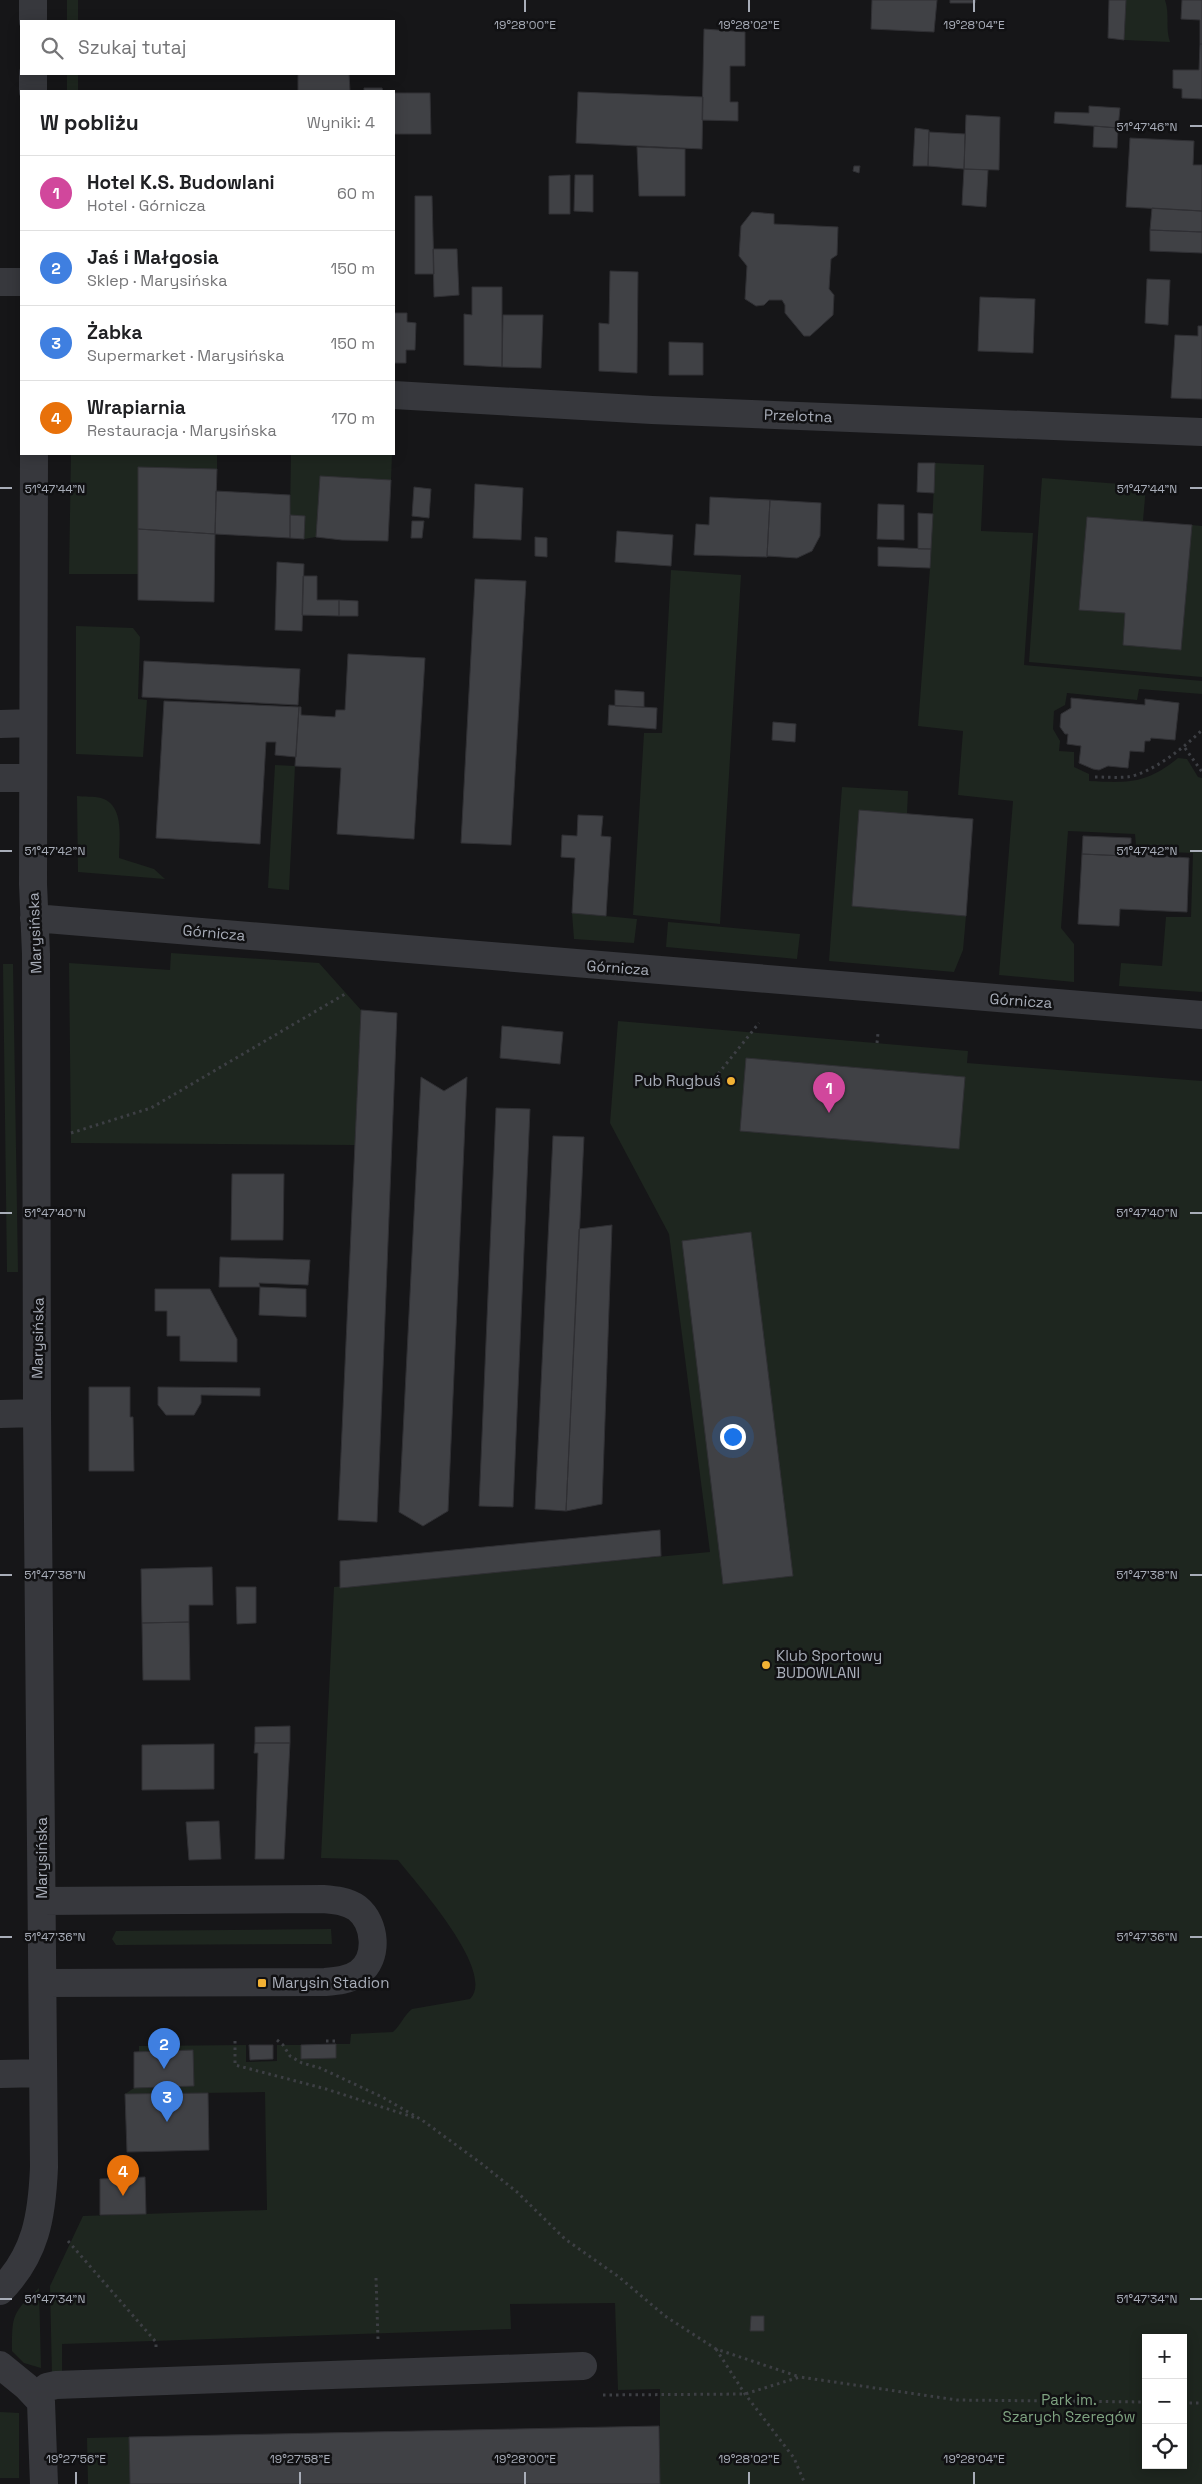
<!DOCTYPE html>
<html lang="pl">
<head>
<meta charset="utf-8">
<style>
  body { margin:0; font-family:"Space Grotesk",sans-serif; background:#f6f6f6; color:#202124 }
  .controls { position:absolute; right:15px; bottom:15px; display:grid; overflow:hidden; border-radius:0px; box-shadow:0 2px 12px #0003 }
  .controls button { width:45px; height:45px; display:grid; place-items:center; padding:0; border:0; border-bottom:1px solid #e0e0e0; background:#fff; color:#202124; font:25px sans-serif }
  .you { position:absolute; left:732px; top:1436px; width:18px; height:18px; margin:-12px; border:4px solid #fff; border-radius:50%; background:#1a73e8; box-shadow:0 0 0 8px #1a73e833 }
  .badge { display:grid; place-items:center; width:32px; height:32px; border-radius:50%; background:#b45309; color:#fff; font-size:16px; font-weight:700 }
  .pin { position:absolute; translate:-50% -41px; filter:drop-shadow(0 1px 2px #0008) }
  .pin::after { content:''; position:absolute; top:26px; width:18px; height:15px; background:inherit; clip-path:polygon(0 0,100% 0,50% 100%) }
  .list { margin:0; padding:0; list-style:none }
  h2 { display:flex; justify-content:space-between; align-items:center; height:65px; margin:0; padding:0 20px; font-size:21px }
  h2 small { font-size:16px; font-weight:400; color:#757577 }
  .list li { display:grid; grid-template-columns:32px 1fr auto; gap:15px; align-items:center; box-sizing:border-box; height:75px; padding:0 20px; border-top:1px solid #e0e0e0 }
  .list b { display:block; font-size:19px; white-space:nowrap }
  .list p { margin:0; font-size:16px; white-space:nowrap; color:#757577 }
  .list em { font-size:16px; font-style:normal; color:#757577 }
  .icon { flex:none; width:28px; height:28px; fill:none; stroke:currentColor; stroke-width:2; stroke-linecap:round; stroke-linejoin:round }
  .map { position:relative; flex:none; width:1202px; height:2484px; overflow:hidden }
  .search { position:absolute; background:#fff; box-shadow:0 2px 12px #0003; left:20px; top:20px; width:375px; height:55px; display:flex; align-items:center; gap:12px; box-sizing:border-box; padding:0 18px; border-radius:0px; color:#757577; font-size:19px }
  .panel { position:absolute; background:#fff; box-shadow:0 2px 12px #0003; left:20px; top:90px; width:375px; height:365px; border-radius:0px }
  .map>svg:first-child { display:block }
  .green { fill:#1e261f; fill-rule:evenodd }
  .building { fill:#404145; stroke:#303034 }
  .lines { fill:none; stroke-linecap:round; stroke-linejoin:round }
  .path { stroke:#3d3f44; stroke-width:3; stroke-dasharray:2.5 4; stroke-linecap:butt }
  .minor { stroke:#37383d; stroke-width:28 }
  .ticks { fill:none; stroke:#a8adb8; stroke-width:2 }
  .poi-dot { fill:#f2b134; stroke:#111113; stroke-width:2 }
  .labels { text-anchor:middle; stroke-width:5; stroke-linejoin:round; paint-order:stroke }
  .street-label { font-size:15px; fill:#a8adb8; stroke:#111113 }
  .poi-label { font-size:15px; fill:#a8adb8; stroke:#111113; text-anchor:start }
  .park-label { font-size:15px; fill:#7fa381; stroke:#111113 }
  .ticks-label { font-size:12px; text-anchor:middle; fill:#a8adb8; stroke:#111113; stroke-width:5; stroke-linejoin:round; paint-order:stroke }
</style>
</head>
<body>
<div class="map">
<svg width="1202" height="2484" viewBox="0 0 1202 2484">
  <rect width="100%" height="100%" fill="#161618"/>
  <path class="green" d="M 67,0 L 78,0 L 78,21 L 67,21 Z
    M 1126,0 L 1165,0 C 1170,14 1165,28 1170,42 L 1124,40 Z
    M 67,74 L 78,74 L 78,91 L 67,91 Z
    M 71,454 L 217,454 L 217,469 L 138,467 L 138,574 L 69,574 Z
    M 291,454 L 392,454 L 391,480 L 320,477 L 316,537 L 304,539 L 305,516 L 290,515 Z
    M 935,463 L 984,465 L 981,531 L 1033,533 L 1024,665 L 1202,681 L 1202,694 L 1139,689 L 1137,700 L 1067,693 L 1065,705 L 1054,711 L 1053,729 L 1060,741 L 1059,751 L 1074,752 L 1074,767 L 1089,774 L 1089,781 C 1129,783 1146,784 1178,758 L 1187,759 L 1198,777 L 1202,778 L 1202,992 L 1119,986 L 1121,963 L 1162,966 L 1166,917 L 1191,917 L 1193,853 L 1169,852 L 1169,845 L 1136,845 L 1135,834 L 1068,831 L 1061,928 L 1074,944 L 1074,982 L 999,975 L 1013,801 L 958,795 L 963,731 L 918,726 L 930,568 Z
    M 1042,478 L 1146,486 L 1143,521 L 1087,518 L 1079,610 L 1125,613 L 1123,644 L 1181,650 L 1192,525 L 1202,526 L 1202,677 L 1029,662 Z
    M 671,570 L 741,575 L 720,924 L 633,915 L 644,733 L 662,733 Z
    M 76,626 L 133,628 L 140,637 L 138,699 L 147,700 L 143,757 L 76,754 Z
    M 275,765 L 295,766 L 289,890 L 268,888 Z
    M 842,787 L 908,791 L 907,814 L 859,810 L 852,906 L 966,916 L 963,950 L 954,972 L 829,961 Z
    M 77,796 C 84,797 94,796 101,798 C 125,805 119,839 119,858 L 154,869 L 165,879 L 78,872 Z
    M 572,913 L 637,919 L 634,943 L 574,939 Z
    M 668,922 L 800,934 L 797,959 L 666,947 Z
    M 171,953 L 319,963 L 361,1010 L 355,1145 L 71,1143 L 69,963 L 170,970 Z
    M 3,964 L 13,964 L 18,1272 L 7,1272 Z
    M 618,1021 L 968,1051 L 967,1063 L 1202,1081 L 1202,2484 L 660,2484 L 660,2389 L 618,2390 L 615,2303 L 510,2304 L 511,2329 L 62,2344 L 62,2371 L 52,2376 L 50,2286 L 83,2216 L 267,2210 L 265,2092 L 125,2094 L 134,2088 L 194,2086 L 193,2050 L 139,2052 L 139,2046 L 246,2045 L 246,2062 L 277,2061 L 277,2045 L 301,2045 L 301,2059 L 336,2058 L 336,2044 L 350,2044 L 351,2034 L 393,2032 C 401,2025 404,2015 412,2009 L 470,1999 C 497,1972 416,1883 398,1860 L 321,1858 L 334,1587 L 710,1552 L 669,1234 L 610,1123 ZM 1146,2338 L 1183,2338 L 1183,2465 L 1146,2465 Z
    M 331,1929 L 332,1944 L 116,1945 L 112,1939 L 116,1931 Z
    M 39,2288 L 41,2368 L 24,2363 L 12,2351 C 12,2315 12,2313 39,2288 Z
    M 0,2412 L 19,2413 L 19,2478 L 0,2478 Z
    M 129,2437 L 130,2484 L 88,2484 L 87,2438 Z"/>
  <path class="building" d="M 872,0 L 937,0 L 934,32 L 871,29 Z
    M 950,0 L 976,0 L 975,3 L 950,3 Z
    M 1109,0 L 1126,0 L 1124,40 L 1108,38 Z
    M 1182,0 L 1202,0 L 1202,44 L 1200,44 L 1200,20 L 1181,19 Z
    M 704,29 L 745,32 L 745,66 L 730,66 L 730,102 L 738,102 L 738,121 L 702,120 Z
    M 1200,44 L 1202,44 L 1202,99 L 1182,98 L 1182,89 L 1173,88 L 1173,70 L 1199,70 Z
    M 298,74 L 349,74 L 350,91 L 298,91 Z
    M 364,88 L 382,88 L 383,91 L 364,91 Z
    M 578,92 L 703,97 L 702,149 L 576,143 Z
    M 394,93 L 430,93 L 431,134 L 394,134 Z
    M 1089,106 L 1120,108 L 1118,128 L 1054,123 L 1055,112 L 1089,113 Z
    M 966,115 L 1000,117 L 999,170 L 964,169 Z
    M 1094,126 L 1118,128 L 1117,148 L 1093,147 Z
    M 915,128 L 929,130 L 928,166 L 913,166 Z
    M 929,132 L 965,134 L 964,169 L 928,166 Z
    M 1130,138 L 1194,141 L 1193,165 L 1202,165 L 1202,211 L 1126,207 Z
    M 637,147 L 685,149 L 685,196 L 639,196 Z
    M 854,166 L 860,166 L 859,173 L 853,171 Z
    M 964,169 L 988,170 L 986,207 L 962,205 Z
    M 570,175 L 570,214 L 549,214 L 549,176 Z
    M 575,175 L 593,175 L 593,212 L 574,211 Z
    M 415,196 L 432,196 L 434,274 L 415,274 Z
    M 1152,208 L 1202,211 L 1202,232 L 1150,230 Z
    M 752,212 L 774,214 L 774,224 L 838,227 L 837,255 L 831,259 L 829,289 L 834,295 L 833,315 L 810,336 L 804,336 L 785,313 L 785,305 L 782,300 L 769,300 L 764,305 L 756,306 L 745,299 L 747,266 L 739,256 L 741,226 Z
    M 1150,230 L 1202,232 L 1202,253 L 1150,251 Z
    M 433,249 L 457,249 L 459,295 L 434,297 Z
    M 610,271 L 638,272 L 637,373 L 599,371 L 599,323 L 609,324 Z
    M 1147,279 L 1170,280 L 1168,325 L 1145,323 Z
    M 472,287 L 502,287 L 502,367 L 464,365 L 464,314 L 472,315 Z
    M 980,297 L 1035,299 L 1033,353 L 978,351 Z
    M 394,313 L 407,313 L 407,322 L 416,323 L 415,350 L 406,350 L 406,363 L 394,363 Z
    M 503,315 L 543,315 L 541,368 L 502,367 Z
    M 1198,326 L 1202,326 L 1202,399 L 1171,398 L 1175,335 L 1198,336 Z
    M 669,342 L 703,343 L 703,375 L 669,375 Z
    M 918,463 L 935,463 L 934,493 L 917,492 Z
    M 138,467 L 217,469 L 215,534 L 138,529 Z
    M 320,476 L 391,480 L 388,541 L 342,540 L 316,537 Z
    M 475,484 L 523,488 L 521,540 L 473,538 Z
    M 414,487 L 431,489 L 429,518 L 412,516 Z
    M 216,491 L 290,495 L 290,538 L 215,534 Z
    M 710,497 L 770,500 L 767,557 L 694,555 L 696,524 L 709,525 Z
    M 770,500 L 821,503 L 820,536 L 812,551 L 797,558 L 767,556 Z
    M 878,504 L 904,505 L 904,540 L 877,539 Z
    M 918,513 L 933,514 L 931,549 L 918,549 Z
    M 290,515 L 305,516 L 304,539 L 290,538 Z
    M 1087,517 L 1192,525 L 1181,650 L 1123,645 L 1125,613 L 1079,610 Z
    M 412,521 L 424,521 L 422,538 L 411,538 Z
    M 138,529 L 215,534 L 214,602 L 138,600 Z
    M 617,531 L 673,535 L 671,566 L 615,562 Z
    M 535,537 L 547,538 L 547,557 L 535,556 Z
    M 878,547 L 931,549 L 930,568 L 878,566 Z
    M 277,562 L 304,564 L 302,631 L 275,630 Z
    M 303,576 L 317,576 L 317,600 L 339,600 L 339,616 L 302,615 Z
    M 475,579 L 526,581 L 511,845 L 461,843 Z
    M 339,600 L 358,601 L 358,616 L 339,616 Z
    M 348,654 L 425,658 L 414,839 L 337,834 L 341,768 L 295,766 L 299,707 L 301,707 L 301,715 L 335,717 L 336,710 L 345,710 Z
    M 144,661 L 300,669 L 298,705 L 142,697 Z
    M 615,690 L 644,692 L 644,707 L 615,706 Z
    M 1071,698 L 1145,705 L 1145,699 L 1179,703 L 1175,740 L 1151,738 L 1150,741 L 1145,741 L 1144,752 L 1130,751 L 1128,768 L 1108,766 L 1099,770 L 1093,769 L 1079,763 L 1081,746 L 1067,744 L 1068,734 L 1065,734 L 1060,727 L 1061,714 L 1071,708 Z
    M 164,701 L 299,707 L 296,757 L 275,755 L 276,742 L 266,742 L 260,844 L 156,838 Z
    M 609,705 L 657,708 L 656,729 L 608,725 Z
    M 773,722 L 796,724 L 795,742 L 772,740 Z
    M 859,810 L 973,819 L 966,916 L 852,906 Z
    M 578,815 L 603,816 L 601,836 L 611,837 L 606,916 L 572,913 L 575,858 L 561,857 L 562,835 L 577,836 Z
    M 1083,836 L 1131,838 L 1131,849 L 1126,849 L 1125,856 L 1082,854 Z
    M 1126,849 L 1165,849 L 1164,856 L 1189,858 L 1187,912 L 1120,909 L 1119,926 L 1078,924 L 1082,854 L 1125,856 Z
    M 361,1010 L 397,1013 L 377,1522 L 338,1520 Z
    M 502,1026 L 563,1032 L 560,1064 L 500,1058 Z
    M 746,1058 L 965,1077 L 959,1149 L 740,1131 Z
    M 421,1077 L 444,1091 L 467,1077 L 448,1511 L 423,1526 L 399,1512 Z
    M 496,1108 L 530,1109 L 513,1507 L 479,1506 Z
    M 553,1136 L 584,1137 L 566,1511 L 535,1509 Z
    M 232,1174 L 284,1174 L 283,1240 L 231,1240 Z
    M 612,1225 L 602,1504 L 566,1511 L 579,1229 Z
    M 751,1232 L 793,1576 L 723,1584 L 682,1241 Z
    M 220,1257 L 310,1260 L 308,1285 L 259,1283 L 260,1287 L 219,1287 Z
    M 260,1287 L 306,1289 L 306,1317 L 259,1315 Z
    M 155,1289 L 210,1289 L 237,1339 L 237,1362 L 180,1361 L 180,1336 L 167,1336 L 167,1311 L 155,1311 Z
    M 89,1387 L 130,1387 L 130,1417 L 133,1417 L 134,1471 L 89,1471 Z
    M 158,1387 L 260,1388 L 260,1396 L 201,1395 L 201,1403 L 194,1415 L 166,1415 L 158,1405 Z
    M 660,1530 L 661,1556 L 340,1588 L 340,1561 Z
    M 212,1567 L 213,1605 L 189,1605 L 189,1622 L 142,1623 L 141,1569 Z
    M 236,1587 L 256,1587 L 256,1623 L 237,1624 Z
    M 189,1622 L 190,1680 L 143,1680 L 142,1623 Z
    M 290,1726 L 290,1743 L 255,1743 L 255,1727 Z
    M 255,1743 L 290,1743 L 284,1859 L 255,1859 L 258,1753 L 254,1753 Z
    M 214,1744 L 214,1789 L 142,1790 L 142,1745 Z
    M 219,1821 L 221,1859 L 189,1860 L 186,1822 Z
    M 336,2044 L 336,2058 L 301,2059 L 301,2045 Z
    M 249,2045 L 273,2045 L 273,2059 L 250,2060 Z
    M 193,2050 L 194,2086 L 134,2088 L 134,2052 Z
    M 208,2093 L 209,2150 L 127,2152 L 125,2094 Z
    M 145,2177 L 146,2214 L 100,2215 L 100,2179 Z
    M 751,2316 L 764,2316 L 764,2331 L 750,2331 Z
    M 659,2426 L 660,2484 L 130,2484 L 129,2437 Z"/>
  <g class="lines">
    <path class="path" d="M 1185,748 L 1202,772
      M 1095,777 C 1106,777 1116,778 1127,777 C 1151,774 1185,747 1202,730
      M 877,1043 L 878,1033
      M 710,1084 L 759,1023
      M 71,1133 L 151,1108 L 345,994
      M 277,2040 L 283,2045 L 290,2056 L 302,2063 L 320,2068 L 382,2097 L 422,2120 L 482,2164 L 517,2192 L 565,2239 L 619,2277 L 665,2316 L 716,2349 L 800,2377
      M 235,2041 L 235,2065 L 326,2089 L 416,2118
      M 326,2041 L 336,2041
      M 68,2241 L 156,2342 L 156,2347
      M 376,2278 L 378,2340
      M 716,2349 L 745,2394 L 794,2458 L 805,2484
      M 603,2395 L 745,2394 L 800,2377 L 957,2400 L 1146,2402
      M 1183,2403 L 1202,2403"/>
    <path class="minor" d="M 33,21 L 33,0
      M 33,74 L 33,91
      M 0,282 L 21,282
      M 394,395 L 652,410 L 1202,432
      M 0,724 L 33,723
      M 0,778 L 33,778
      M 34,918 L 1202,1015
      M 0,1414 L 37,1413
      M 42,1901 L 323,1899 C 335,1900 347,1901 357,1908 C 376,1923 379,1958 359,1973 C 349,1980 337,1981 325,1982 L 43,1983
      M 0,2074 L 43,2073
      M 0,2291 C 36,2255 42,2216 44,2167 L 37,1413 L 36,954 L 33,884 L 34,454
      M 0,2365 L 27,2387 L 41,2402 L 44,2484
      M 37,2396 L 47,2387 L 56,2385 L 583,2366"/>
  </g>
  <path class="ticks" d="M 525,0 L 525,12M 749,0 L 749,12M 974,0 L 974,12M 1190,126 L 1202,126M 0,488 L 12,488M 1190,488 L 1202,488M 0,851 L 12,851M 1190,851 L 1202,851M 0,1213 L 12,1213M 1190,1213 L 1202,1213M 0,1575 L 12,1575M 1190,1575 L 1202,1575M 0,1937 L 12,1937M 1190,1937 L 1202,1937M 0,2299 L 12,2299M 1190,2299 L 1202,2299M 76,2472 L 76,2484M 300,2472 L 300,2484M 525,2472 L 525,2484M 749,2472 L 749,2484M 974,2472 L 974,2484"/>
  <g class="poi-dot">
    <circle cx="731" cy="1081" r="5"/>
    <circle cx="766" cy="1665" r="5"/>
    <rect x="257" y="1978" width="10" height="10" rx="2.5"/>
  </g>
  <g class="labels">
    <g class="street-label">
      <text transform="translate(798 416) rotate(2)" y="5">Przelotna</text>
      <text transform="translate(35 933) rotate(-92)" y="5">Marysińska</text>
      <text transform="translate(214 933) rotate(5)" y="5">Górnicza</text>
      <text transform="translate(618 968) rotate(4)" y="5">Górnicza</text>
      <text transform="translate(1021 1001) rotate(4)" y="5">Górnicza</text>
      <text transform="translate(38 1338) rotate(-89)" y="5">Marysińska</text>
      <text transform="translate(42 1858) rotate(-90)" y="5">Marysińska</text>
    </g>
    <g class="poi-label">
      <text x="721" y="1086" text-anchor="end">Pub Rugbuś</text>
      <text x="776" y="1661">Klub Sportowy<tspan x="776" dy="17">BUDOWLANI</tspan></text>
      <text x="272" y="1988">Marysin Stadion</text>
    </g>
    <g class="park-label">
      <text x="1069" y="2405">Park im.<tspan x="1069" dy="17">Szarych Szeregów</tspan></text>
    </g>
  </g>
  <g class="ticks-label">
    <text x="525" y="29">19°28'00"E</text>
    <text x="749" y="29">19°28'02"E</text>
    <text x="974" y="29">19°28'04"E</text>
    <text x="1147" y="131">51°47'46"N</text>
    <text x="55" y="493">51°47'44"N</text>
    <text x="1147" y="493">51°47'44"N</text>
    <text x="55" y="855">51°47'42"N</text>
    <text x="1147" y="855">51°47'42"N</text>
    <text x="55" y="1217">51°47'40"N</text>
    <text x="1147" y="1217">51°47'40"N</text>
    <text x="55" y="1579">51°47'38"N</text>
    <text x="1147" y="1579">51°47'38"N</text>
    <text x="55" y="1941">51°47'36"N</text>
    <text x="1147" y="1941">51°47'36"N</text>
    <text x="55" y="2303">51°47'34"N</text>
    <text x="1147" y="2303">51°47'34"N</text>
    <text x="76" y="2463">19°27'56"E</text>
    <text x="300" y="2463">19°27'58"E</text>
    <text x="525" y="2463">19°28'00"E</text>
    <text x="749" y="2463">19°28'02"E</text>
    <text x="974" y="2463">19°28'04"E</text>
  </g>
</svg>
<div class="controls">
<button>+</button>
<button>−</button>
<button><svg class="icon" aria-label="locate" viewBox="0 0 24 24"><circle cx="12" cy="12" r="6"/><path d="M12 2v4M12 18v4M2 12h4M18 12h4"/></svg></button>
</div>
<div class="you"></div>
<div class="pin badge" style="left:829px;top:1113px;background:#d1479c">1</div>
<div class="pin badge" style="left:164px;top:2069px;background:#3f7fe0">2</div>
<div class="pin badge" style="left:167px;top:2122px;background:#3f7fe0">3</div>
<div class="pin badge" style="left:123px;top:2196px;background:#e8710a">4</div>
<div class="search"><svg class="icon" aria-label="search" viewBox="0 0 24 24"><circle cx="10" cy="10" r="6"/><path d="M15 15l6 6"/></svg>Szukaj tutaj</div>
<section class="panel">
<h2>W pobliżu<small>Wyniki: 4</small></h2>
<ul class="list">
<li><span class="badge" style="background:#d1479c">1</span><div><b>Hotel K.S. Budowlani</b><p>Hotel · Górnicza</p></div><em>60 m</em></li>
<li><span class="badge" style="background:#3f7fe0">2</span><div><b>Jaś i Małgosia</b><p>Sklep · Marysińska</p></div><em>150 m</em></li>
<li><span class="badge" style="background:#3f7fe0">3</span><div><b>Żabka</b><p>Supermarket · Marysińska</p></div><em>150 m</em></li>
<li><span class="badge" style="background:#e8710a">4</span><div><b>Wrapiarnia</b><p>Restauracja · Marysińska</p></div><em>170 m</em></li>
</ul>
</section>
</div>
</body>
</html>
